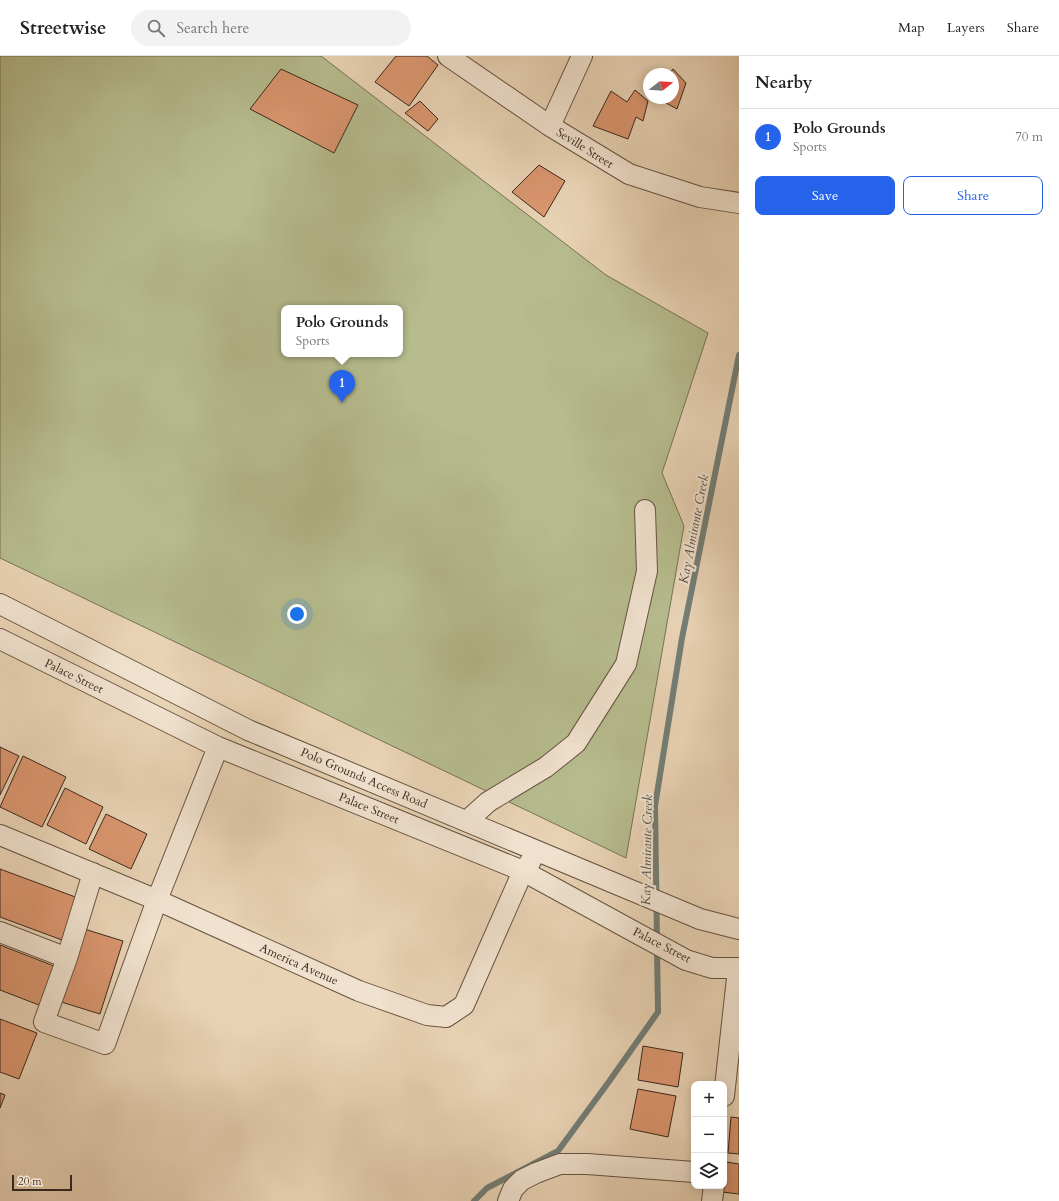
<!DOCTYPE html>
<html lang="en">
<head>
<meta charset="utf-8">
<style>
  body { margin:0; font-family:Cardo,serif; background:#f2f2f2; color:#222 }
  .controls { position:absolute; right:12px; bottom:12px; display:grid; overflow:hidden; border-radius:8px; box-shadow:0 2px 10px #0003 }
  .controls button { width:36px; height:36px; display:grid; place-items:center; padding:0; border:0; border-bottom:1px solid #e0e0e0; background:#fff; color:#222; font:20px sans-serif }
  .compass { position:absolute; left:643px; top:12px; width:36px; height:36px; border-radius:50%; background:#fff; box-shadow:0 2px 10px #0003; rotate:73deg }
  .scale { position:absolute; left:12px; bottom:10px; width:60px; box-sizing:border-box; padding-left:4px; border:2px solid #3b291c; border-top:0; font-size:11px; line-height:14px; white-space:nowrap; color:#3b291c; -webkit-text-stroke:3px #f1e2cf; paint-order:stroke }
  .you { position:absolute; left:297px; top:558px; width:14px; height:14px; margin:-10px; border:3px solid #fff; border-radius:50%; background:#1a73e8; box-shadow:0 0 0 6px #1a73e833 }
  .badge { display:grid; place-items:center; width:26px; height:26px; border-radius:50%; background:#2563eb; color:#fff; font-size:13px; font-weight:700 }
  .pin { position:absolute; translate:-50% -33px; filter:drop-shadow(0 1px 2px #0008) }
  .pin::after { content:''; position:absolute; top:21px; width:14px; height:12px; background:inherit; clip-path:polygon(0 0,100% 0,50% 100%) }
  .popup { position:absolute; left:281px; top:249px; width:122px; height:52px; box-sizing:border-box; display:grid; place-content:center; border-radius:8px; background:#fff; filter:drop-shadow(0 1px 3px #0005); font-size:13px; white-space:nowrap; color:#767676 }
  .popup b { font-size:15px; color:#222 }
  .popup::after { content:''; position:absolute; left:50%; top:100%; margin-left:-8px; border:8px solid transparent; border-top-color:#fff }
  .list { margin:0; padding:0; list-style:none }
  h2 { display:flex; justify-content:space-between; align-items:center; height:52px; margin:0; padding:0 16px; font-size:17px }
  h2 small { font-size:13px; font-weight:400; color:#767676 }
  .list li { display:grid; grid-template-columns:26px 1fr auto; gap:12px; align-items:center; box-sizing:border-box; height:56px; padding:0 16px; border-top:1px solid #e0e0e0 }
  .list b { display:block; font-size:15px; white-space:nowrap }
  .list p { margin:0; font-size:13px; white-space:nowrap; color:#767676 }
  .list em { font-size:13px; font-style:normal; color:#767676 }
  .actions { display:flex; gap:8px; padding:12px 16px }
  .actions a { flex:1; padding:9px 0; border:1px solid #2563eb; border-radius:8px; text-align:center; font-size:14px; color:#2563eb }
  .actions .main { background:#2563eb; color:#fff }
  .icon { flex:none; width:22px; height:22px; fill:none; stroke:currentColor; stroke-width:2; stroke-linecap:round; stroke-linejoin:round }
  .map { position:relative; flex:none; width:739px; height:1145px; overflow:hidden }
  header { display:flex; align-items:center; gap:24px; box-sizing:border-box; height:56px; padding:0 20px; background:#fff; border-bottom:1px solid #e0e0e0 }
  header strong { font-size:19px }
  nav { display:flex; gap:22px; margin-inline-start:auto; font-size:14px }
  .search { width:280px; height:36px; background:#f2f2f2; display:flex; align-items:center; gap:10px; box-sizing:border-box; padding:0 14px; border-radius:22px; color:#767676; font-size:15px }
  main { display:flex }
  aside { flex:1; background:#fff }
  .map>svg:first-child { display:block }
  .green { fill:#b6bc8e; stroke:#787255; fill-rule:evenodd }
  .lines { fill:none; stroke-linecap:round; stroke-linejoin:round }
  .stream { stroke:#737e77; stroke-width:6 }
  .building { fill:#da966f; stroke:#3b291c }
  .minor-casing { stroke:#665442; stroke-width:22 }
  .minor { stroke:#f1e2cf; stroke-width:20 }
  .labels { text-anchor:middle; stroke-width:4; stroke-linejoin:round; paint-order:stroke }
  .street-label { font-size:12px; fill:#3b291c; stroke:#f1e2cf }
  .water-label { font-size:13px; font-style:italic; fill:#524c42; stroke:#f1e2cf }
</style>
</head>
<body>
<header>
<strong>Streetwise</strong>
<div class="search"><svg class="icon" aria-label="search" viewBox="0 0 24 24"><circle cx="10" cy="10" r="6"/><path d="M15 15l6 6"/></svg>Search here</div>
<nav><a>Map</a><a>Layers</a><a>Share</a></nav>
</header>
<main>
<div class="map">
<svg width="739" height="1145" viewBox="0 0 739 1145">
  <rect width="100%" height="100%" fill="#e9d3b5"/>
  <filter id="stains"><feTurbulence type="fractalNoise" baseFrequency=".005" numOctaves="4"/><feColorMatrix values="0 0 0 0 .2 0 0 0 0 .09 0 0 0 0 .02 0 0 0 .5 -.17"/></filter>
  <radialGradient id="worn" r=".72"><stop offset=".6" stop-color="#630" stop-opacity="0"/><stop offset="1" stop-color="#630" stop-opacity=".3"/></radialGradient>
  <path class="green" d="M 0,0 L 321,0 L 606,219 L 708,277 L 662,417 L 684,470 L 626,802 L 0,502 ZM 284,252 L 400,252 L 400,298 L 284,298 Z"/>
  <g class="lines">
    <path class="stream" d="M 657,884 L 655,750 L 682,582 L 739,299
      M 474,1145 L 487,1132 L 558,1095 L 608,1027 L 658,956 L 657,893"/>
  </g>
  <path class="building" d="M 396,0 L 427,0 L 438,9 L 409,50 L 375,26 Z
    M 281,13 L 358,49 L 334,97 L 250,53 Z
    M 673,13 L 686,27 L 677,53 L 657,42 L 673,42 L 673,18 L 669,18 Z
    M 635,34 L 648,45 L 643,65 L 636,61 L 628,83 L 593,70 L 611,35 L 627,46 Z
    M 420,45 L 438,63 L 428,75 L 405,57 Z
    M 539,109 L 565,125 L 544,161 L 512,136 Z
    M 0,691 L 19,700 L 0,739 Z
    M 23,700 L 66,721 L 42,771 L 0,751 Z
    M 65,732 L 103,751 L 86,788 L 47,769 Z
    M 106,758 L 147,778 L 131,813 L 89,793 Z
    M 0,813 L 78,842 L 62,884 L 0,861 Z
    M 81,872 L 123,885 L 100,958 L 58,945 Z
    M 0,889 L 59,912 L 44,951 L 0,934 Z
    M 0,963 L 37,977 L 19,1023 L 0,1016 Z
    M 643,990 L 683,997 L 678,1031 L 638,1024 Z
    M 638,1033 L 676,1040 L 668,1081 L 630,1073 Z
    M 0,1037 L 5,1039 L 0,1052 Z
    M 731,1061 L 739,1062 L 739,1098 L 728,1097 Z
    M 726,1106 L 739,1108 L 739,1138 L 722,1136 L 723,1130 L 724,1130 Z"/>
  <g class="lines">
    <g class="minor-casing">
      <path id="minor" d="M 448,0 L 550,70 L 629,118 L 700,141 L 739,147
        M 550,70 L 582,0
        M 0,548 L 248,674 L 700,863 L 739,873
        M 0,583 L 218,691 L 523,815 L 686,904 L 712,912 L 739,912
        M 467,765 L 488,746 L 546,711 L 576,687 L 626,608 L 647,515 L 645,454
        M 0,779 L 157,844 L 359,935 L 427,959 L 446,961 L 464,949 L 523,815 L 531,805
        M 93,817 L 67,902 L 44,966 L 105,988 L 157,844 L 218,691
        M 0,876 L 67,902
        M 724,1040 L 738,913
        M 508,1145 L 513,1133 L 522,1124 L 536,1117 L 560,1108 L 587,1108 L 694,1116
        M 712,1145 L 714,1130"/>
    </g>
    <use href="#minor" class="minor"/>
  </g>
  <g class="labels">
    <g class="street-label">
      <text transform="translate(585 92) rotate(32)" y="4">Seville Street</text>
      <text transform="translate(74 620) rotate(26)" y="4">Palace Street</text>
      <text transform="translate(364 722) rotate(23)" y="4">Polo Grounds Access Road</text>
      <text transform="translate(369 752) rotate(22)" y="4">Palace Street</text>
      <text transform="translate(662 889) rotate(27)" y="4">Palace Street</text>
      <text transform="translate(299 908) rotate(24)" y="4">America Avenue</text>
    </g>
    <g class="water-label">
      <text transform="translate(693 473) rotate(-79)" y="5">Kay Almirante Creek</text>
      <text transform="translate(646 794) rotate(-89)" y="5">Kay Almirante Creek</text>
    </g>
  </g>
  <rect width="100%" height="100%" filter="url(#stains)"/>
  <rect width="100%" height="100%" fill="url(#worn)"/>
</svg>
<div class="controls">
<button>+</button>
<button>−</button>
<button><svg class="icon" aria-label="layers" viewBox="0 0 24 24"><path d="M12 4l9 5-9 5-9-5zM3 14l9 5 9-5"/></svg></button>
</div>
<svg class="compass" viewBox="-18 -18 36 36"><path d="M0-13l5 13h-10z" fill="#e53935"/><path d="M0 13l5-13h-10z" fill="#767676"/></svg>
<div class="scale">20 m</div>
<div class="you"></div>
<div class="pin badge" style="left:342px;top:347px">1</div>
<div class="popup"><b>Polo Grounds</b>Sports</div>
</div>
<aside>
<h2>Nearby<small></small></h2>
<ul class="list">
<li><span class="badge">1</span><div><b>Polo Grounds</b><p>Sports</p></div><em>70 m</em></li>
</ul>
<div class="actions"><a class="main">Save</a><a>Share</a></div>
</aside>
</main>
</body>
</html>
